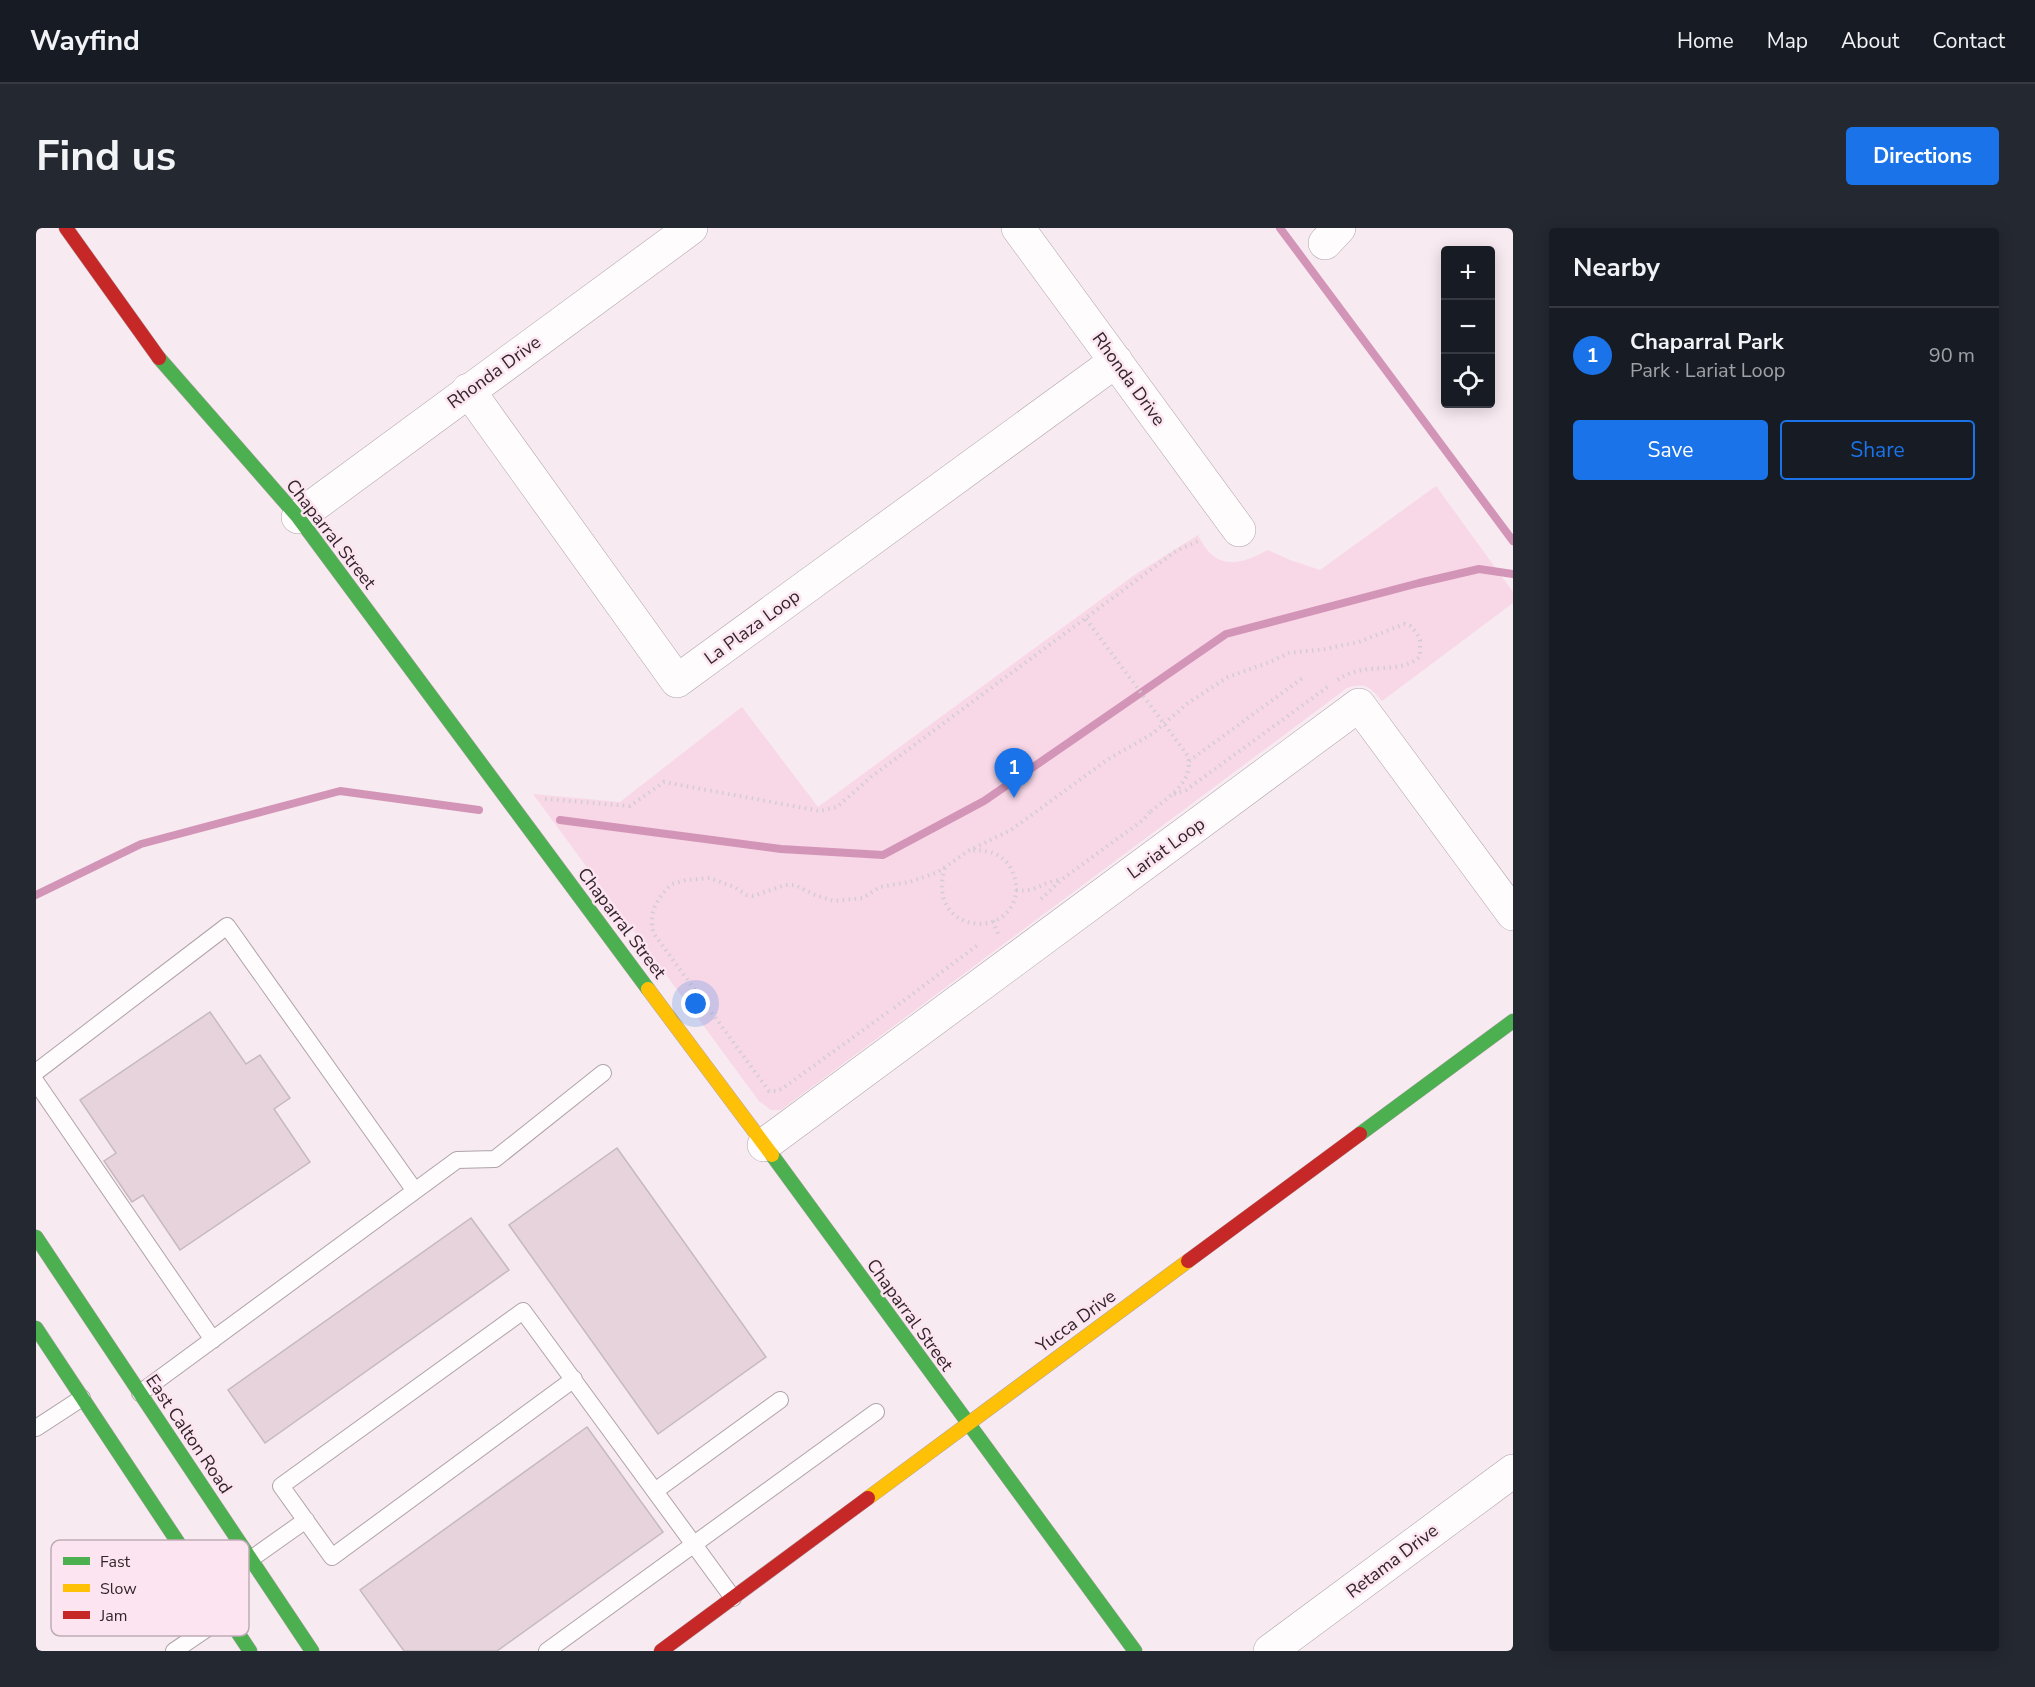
<!DOCTYPE html>
<html lang="en">
<head>
<meta charset="utf-8">
<style>
  body { margin:0; font-family:"Nunito Sans",sans-serif; background:#242831; color:#f1f3f6 }
  .controls { position:absolute; right:18px; top:18px; display:grid; overflow:hidden; border-radius:6px; box-shadow:0 3px 15px #0003 }
  .controls button { width:54px; height:54px; display:grid; place-items:center; padding:0; border:0; border-bottom:2px solid #363941; background:#171b24; color:#f1f3f6; font:30px sans-serif }
  .you { position:absolute; left:660px; top:776px; width:21px; height:21px; margin:-15px; border:4px solid #fff; border-radius:50%; background:#1a73e8; box-shadow:0 0 0 9px #1a73e833 }
  .badge { display:grid; place-items:center; width:39px; height:39px; border-radius:50%; background:#1a73e8; color:#fff; font-size:20px; font-weight:700 }
  .pin { position:absolute; translate:-50% -50px; filter:drop-shadow(0 2px 3px #0008) }
  .pin::after { content:''; position:absolute; top:32px; width:21px; height:18px; background:inherit; clip-path:polygon(0 0,100% 0,50% 100%) }
  .list { margin:0; padding:0; list-style:none }
  h2 { display:flex; justify-content:space-between; align-items:center; height:78px; margin:0; padding:0 24px; font-size:26px }
  h2 small { font-size:20px; font-weight:400; color:#9ea1a6 }
  .list li { display:grid; grid-template-columns:39px 1fr auto; gap:18px; align-items:center; box-sizing:border-box; height:96px; padding:0 24px; border-top:2px solid #363941 }
  .list b { display:block; font-size:22px; white-space:nowrap }
  .list p { margin:0; font-size:20px; white-space:nowrap; color:#9ea1a6 }
  .list em { font-size:20px; font-style:normal; color:#9ea1a6 }
  .actions { display:flex; gap:12px; padding:18px 24px }
  .actions a { flex:1; padding:14px 0; border:2px solid #1a73e8; border-radius:6px; text-align:center; font-size:21px; color:#1a73e8 }
  .actions .main { background:#1a73e8; color:#fff }
  .icon { flex:none; width:33px; height:33px; fill:none; stroke:currentColor; stroke-width:2; stroke-linecap:round; stroke-linejoin:round }
  .map { position:relative; flex:none; width:1477px; height:1423px; overflow:hidden; border-radius:6px }
  header { display:flex; align-items:center; gap:36px; box-sizing:border-box; height:84px; padding:0 30px; background:#171b24; border-bottom:2px solid #363941 }
  header strong { font-size:28px }
  nav { display:flex; gap:33px; margin-inline-start:auto; font-size:21px }
  .intro { display:flex; align-items:center; justify-content:space-between; box-sizing:border-box; height:144px; padding:0 36px }
  h1 { margin:0; font-size:42px }
  .button { padding:15px 27px; border-radius:6px; background:#1a73e8; color:#fff; font-size:21px; font-weight:700 }
  main { display:flex; gap:36px; padding:0 36px }
  aside { flex:1; background:#171b24; border-radius:6px; box-shadow:0 3px 15px #0003 }
  .map>svg:first-child { display:block }
  .green { fill:#f8d7e7 }
  .lines { fill:none; stroke-linecap:round; stroke-linejoin:round }
  .stream { stroke:#d395b7; stroke-width:8 }
  .building { fill:#e6d3dc; stroke:#c6b9bf; stroke-width:1.5 }
  .lane-casing { stroke:#afa3a9; stroke-width:18 }
  .street-casing { stroke:#afa3a9; stroke-width:34 }
  .fast-casing { stroke:#afa3a9; stroke-width:15 }
  .slow-casing { stroke:#afa3a9; stroke-width:15 }
  .jam-casing { stroke:#afa3a9; stroke-width:15 }
  .path { stroke:#d2ced0; stroke-width:4; stroke-dasharray:1.5 4.5; stroke-linecap:butt }
  .lane { stroke:#fefcfd; stroke-width:16 }
  .street { stroke:#fefcfd; stroke-width:33 }
  .fast { stroke:#4caf50; stroke-width:14 }
  .slow { stroke:#ffc107; stroke-width:14 }
  .jam { stroke:#c62828; stroke-width:14 }
  .labels { text-anchor:middle; stroke-width:5; stroke-linejoin:round; paint-order:stroke }
  .street-label { font-size:18px; fill:#32252b; stroke:#fce5f0 }
  .key { fill:#fce5f0; stroke:#bfabb5; stroke-width:1.5 }
  .key-label { font-size:16px; fill:#32252b }
</style>
</head>
<body>
<header>
<strong>Wayfind</strong>
<nav><a>Home</a><a>Map</a><a>About</a><a>Contact</a></nav>
</header>
<div class="intro"><h1>Find us</h1><a class="button">Directions</a></div>
<main>
<div class="map">
<svg width="1477" height="1423" viewBox="0 0 1477 1423">
  <rect width="100%" height="100%" fill="#f7eaf0"/>
  <path class="green" d="M 1400,258 L 1477,364 L 1477,375 L 1346,473 C 1334,459 1330,454 1311,460 L 745,882 L 735,882 L 723,873 L 497,566 L 584,574 L 706,479 L 782,579 L 1097,348 L 1162,307 C 1179,343 1202,338 1232,322 L 1254,332 L 1284,342 Z"/>
  <g class="lines">
    <path class="stream" d="M 1244,0 L 1477,313
      M 524,592 L 745,621 L 847,627 L 948,573 L 1190,406 L 1383,355 L 1443,341 L 1477,346
      M 0,667 L 105,616 L 304,563 L 443,582"/>
  </g>
  <path class="building" d="M 174,784 L 210,836 L 224,827 L 254,870 L 238,881 L 274,934 L 144,1022 L 107,967 L 96,974 L 68,933 L 80,925 L 44,872 Z
    M 581,920 L 730,1129 L 622,1206 L 473,997 Z
    M 435,990 L 473,1042 L 229,1215 L 192,1162 Z
    M 551,1199 L 627,1304 L 461,1423 L 368,1423 L 324,1362 Z"/>
  <g class="lines">
    <g class="lane-casing">
      <path id="lane" d="M 0,844 L 191,698 L 379,963
        M 0,854 L 177,1112
        M 538,1151 L 296,1329 L 245,1258 L 487,1083 C 557,1178 627,1274 697,1370
        M 104,1165 L 421,932 L 459,931 L 567,845
        M 0,1200 L 46,1170
        M 619,1263 L 744,1172
        M 215,1331 L 270,1292
        M 138,1423 L 191,1387
        M 511,1423 L 840,1184"/>
    </g>
    <g class="street-casing">
      <path id="street" d="M 982,0 L 1203,302
        M 1289,15 L 1303,0
        M 432,162 L 641,453 L 1080,133
        M 262,289 L 655,0
        M 728,917 L 1323,477 L 1477,686
        M 1234,1423 L 1477,1243"/>
    </g>
    <g class="fast-casing">
      <path id="fast" d="M 123,130 L 262,289 L 612,761
        M 1324,906 L 1477,793
        M 736,927 L 1099,1423
        M 0,1009 L 276,1423
        M 0,1100 L 214,1423"/>
    </g>
    <g class="slow-casing">
      <path id="slow" d="M 612,761 L 736,927
        M 832,1270 L 1152,1033"/>
    </g>
    <g class="jam-casing">
      <path id="jam" d="M 30,0 L 123,130
        M 1152,1033 L 1324,906
        M 625,1423 L 832,1270"/>
    </g>
    <path class="path" d="M 1050,391 L 1152,528 C 1158,555 1131,570 1114,584
      M 1153,533 L 1268,449
      M 1138,566 L 1150,562 L 1293,458
      M 509,571 L 594,578 L 628,554 L 784,583 L 801,579 L 835,549 L 1140,323 L 1162,313
      M 909,640 C 889,704 974,714 980,664 C 981,655 978,645 973,637 C 964,625 950,621 935,623
      M 980,662 C 1000,665 1007,653 1024,652
      M 1005,671 L 1025,652 L 1107,592 L 1114,584
      M 957,693 L 962,706
      M 858,780 L 943,716
      M 852,784 L 747,860 L 741,863 L 733,863 L 618,706 C 611,686 621,670 636,656 L 650,652 L 674,650 L 698,659 L 711,667 L 717,668 L 749,657 L 759,657 L 779,667 L 798,673 L 827,670 L 844,659 L 874,654 L 902,644 L 932,623 L 975,602 L 1071,532 L 1116,506 L 1152,475 L 1192,449 L 1234,434 L 1253,425 L 1289,421 L 1323,414 L 1368,396 L 1374,398 L 1380,404 L 1384,412 L 1384,428 C 1364,449 1326,431 1299,454"/>
    <use href="#lane" class="lane"/>
    <use href="#street" class="street"/>
    <use href="#fast" class="fast"/>
    <use href="#slow" class="slow"/>
    <use href="#jam" class="jam"/>
  </g>
  <g class="labels">
    <g class="street-label">
      <text transform="translate(458 144) rotate(-36)" y="6">Rhonda Drive</text>
      <text transform="translate(1093 151) rotate(54)" y="6">Rhonda Drive</text>
      <text transform="translate(295 306) rotate(52)" y="6">Chaparral Street</text>
      <text transform="translate(716 399) rotate(-36)" y="6">La Plaza Loop</text>
      <text transform="translate(1130 620) rotate(-36)" y="6">Lariat Loop</text>
      <text transform="translate(586 695) rotate(53)" y="6">Chaparral Street</text>
      <text transform="translate(874 1087) rotate(54)" y="6">Chaparral Street</text>
      <text transform="translate(1040 1093) rotate(-36)" y="6">Yucca Drive</text>
      <text transform="translate(153 1206) rotate(56)" y="6">East Calton Road</text>
      <text transform="translate(1356 1333) rotate(-37)" y="6">Retama Drive</text>
    </g>
  </g>
  <rect x="15" y="1312" width="198" height="96" rx="9" class="key"/>
  <rect x="27" y="1329" width="27" height="8" fill="#4caf50"/>
  <rect x="27" y="1356" width="27" height="8" fill="#ffc107"/>
  <rect x="27" y="1383" width="27" height="8" fill="#c62828"/>
  <g class="key-label">
    <text x="64" y="1339">Fast</text>
    <text x="64" y="1366">Slow</text>
    <text x="64" y="1393">Jam</text>
  </g>
</svg>
<div class="controls">
<button>+</button>
<button>−</button>
<button><svg class="icon" aria-label="locate" viewBox="0 0 24 24"><circle cx="12" cy="12" r="6"/><path d="M12 2v4M12 18v4M2 12h4M18 12h4"/></svg></button>
</div>
<div class="you"></div>
<div class="pin badge" style="left:978px;top:570px">1</div>
</div>
<aside>
<h2>Nearby<small></small></h2>
<ul class="list">
<li><span class="badge">1</span><div><b>Chaparral Park</b><p>Park · Lariat Loop</p></div><em>90 m</em></li>
</ul>
<div class="actions"><a class="main">Save</a><a>Share</a></div>
</aside>
</main>
</body>
</html>
